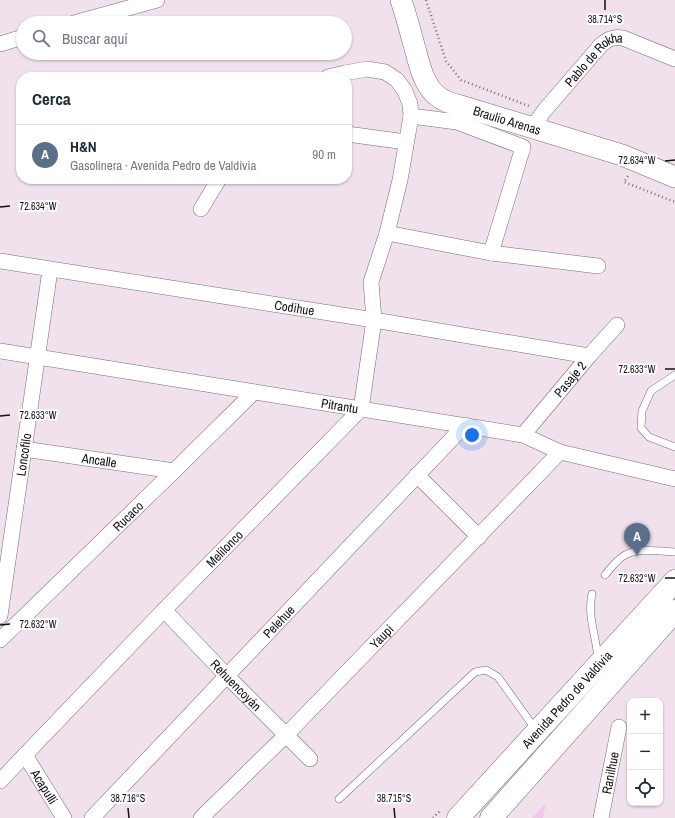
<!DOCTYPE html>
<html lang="es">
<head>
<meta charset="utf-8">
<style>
  body { margin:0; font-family:"Archivo Narrow",sans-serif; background:#f2f2f3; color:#1f2937 }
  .controls { position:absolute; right:12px; bottom:12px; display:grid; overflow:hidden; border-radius:8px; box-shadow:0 1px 3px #0004 }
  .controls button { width:36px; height:36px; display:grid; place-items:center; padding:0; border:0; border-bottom:1px solid #e0e1e3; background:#fff; color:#1f2937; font:20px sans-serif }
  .you { position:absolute; left:472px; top:435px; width:14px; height:14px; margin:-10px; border:3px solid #fff; border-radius:50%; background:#1a73e8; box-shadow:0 0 0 6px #1a73e833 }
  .badge { display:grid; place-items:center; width:26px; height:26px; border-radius:50%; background:#d93025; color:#fff; font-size:13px; font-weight:700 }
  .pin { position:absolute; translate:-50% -33px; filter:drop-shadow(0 1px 2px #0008) }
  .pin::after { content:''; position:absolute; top:21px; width:14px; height:12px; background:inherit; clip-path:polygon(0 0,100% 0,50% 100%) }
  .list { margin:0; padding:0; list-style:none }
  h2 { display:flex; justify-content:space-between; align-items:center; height:52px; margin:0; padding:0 16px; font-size:17px }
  h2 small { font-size:13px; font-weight:400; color:#747a83 }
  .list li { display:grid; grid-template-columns:26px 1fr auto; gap:12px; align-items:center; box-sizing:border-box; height:60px; padding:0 16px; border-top:1px solid #e0e1e3 }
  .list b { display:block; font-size:15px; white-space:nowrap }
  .list p { margin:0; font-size:13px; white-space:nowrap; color:#747a83 }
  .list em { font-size:13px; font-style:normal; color:#747a83 }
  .icon { flex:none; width:22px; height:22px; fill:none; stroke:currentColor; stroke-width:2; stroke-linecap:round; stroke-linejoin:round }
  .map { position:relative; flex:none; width:675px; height:818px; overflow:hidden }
  .search { position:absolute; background:#fff; box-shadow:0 1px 3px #0004; left:16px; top:16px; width:336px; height:44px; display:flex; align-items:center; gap:10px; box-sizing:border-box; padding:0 14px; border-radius:22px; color:#747a83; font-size:15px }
  .panel { position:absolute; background:#fff; box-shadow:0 1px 3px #0004; left:16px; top:72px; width:336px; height:112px; border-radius:16px }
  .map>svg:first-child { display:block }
  .green { fill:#f0c9ea }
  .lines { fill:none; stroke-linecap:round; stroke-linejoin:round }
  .lane-casing { stroke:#796c76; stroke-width:8 }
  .street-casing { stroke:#796c76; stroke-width:16 }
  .secondary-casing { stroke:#796c76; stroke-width:22 }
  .primary-casing { stroke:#796c76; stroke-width:23 }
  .path { stroke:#7b7179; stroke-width:2.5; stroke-dasharray:1 3; stroke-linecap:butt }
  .lane { stroke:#fff; stroke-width:7 }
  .street { stroke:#fff; stroke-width:15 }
  .secondary { stroke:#fff; stroke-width:21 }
  .primary { stroke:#fff; stroke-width:22 }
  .ticks { fill:none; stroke:#140f13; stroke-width:1.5 }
  .labels { text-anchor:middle; stroke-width:4; stroke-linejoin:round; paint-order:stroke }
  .street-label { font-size:13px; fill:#140f13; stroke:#fff }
  .ticks-label { font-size:10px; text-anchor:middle; fill:#140f13; stroke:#fff; stroke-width:4; stroke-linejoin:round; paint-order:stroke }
</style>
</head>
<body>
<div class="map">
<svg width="675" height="818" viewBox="0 0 675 818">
  <rect width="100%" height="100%" fill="#f0e1ed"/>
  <path class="green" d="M 546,803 L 543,818 L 532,818 Z"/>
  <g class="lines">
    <g class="lane-casing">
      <path id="lane" d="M 675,375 L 651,391 L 642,411 L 641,428 L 649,437 L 675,447
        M 605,575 C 610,569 615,562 622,557 C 635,547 659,551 675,552
        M 592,594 C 587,615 596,636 598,658
        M 339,799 L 475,672 L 486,670 L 498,677 L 536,730"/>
    </g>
    <g class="street-casing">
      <g id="street">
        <path d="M 74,23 L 157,0"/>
        <path d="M 0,44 L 23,37"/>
        <path d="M 411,116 L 457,122 L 523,147 L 491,253"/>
        <path id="s1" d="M 532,128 L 544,111 L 601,45 C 608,39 614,36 623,38 L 675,59"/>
        <path d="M 347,134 L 406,142"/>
        <path d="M 201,209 L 219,179"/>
        <path d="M 387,233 L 491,253 L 598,266"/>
        <path id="s2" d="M 0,261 L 374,320 L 589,356"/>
        <path id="s3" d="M 0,351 L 523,435 L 560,452 L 675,479"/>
        <path id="s4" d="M 523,435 L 589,356 L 617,325"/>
        <path id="s5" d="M 24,449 L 174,471"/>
        <path d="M 417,475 L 479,537"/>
        <path id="s6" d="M 164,610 L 227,676 L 310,759"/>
        <path id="s7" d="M 0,616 L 50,270"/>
        <path id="s8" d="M 0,640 L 174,471 L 254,392"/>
        <path id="s9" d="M 25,755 L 64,818"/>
        <path id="s10" d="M 0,781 L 164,610 L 361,409 L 374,320 L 371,282 L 387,233 L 400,180 L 411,116 L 410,104 L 405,91 L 397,80 L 385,72 L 367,69 L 345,73 L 328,77"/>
        <path id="s11" d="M 92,818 L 465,425"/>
        <path id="s12" d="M 201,818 L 286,735 L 560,452"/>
        <path id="s13" d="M 601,818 L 619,727"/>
      </g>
    </g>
    <g class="secondary-casing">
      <g id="secondary">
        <path id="s14" d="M 401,0 C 406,15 410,30 414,45 C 419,62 422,82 436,95 C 443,101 452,104 461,106 L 622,155 L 675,177"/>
      </g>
    </g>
    <g class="primary-casing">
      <g id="primary">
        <path id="s15" d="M 458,818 L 675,581"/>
        <path d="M 491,818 L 675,611"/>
      </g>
    </g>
    <path class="path" d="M 426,0 L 446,61 L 461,80 L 529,106
      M 628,176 L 624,182 L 675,202
      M 433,818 L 440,811"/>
    <use href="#lane" class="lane"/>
    <use href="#street" class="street"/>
    <use href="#secondary" class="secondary"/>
    <use href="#primary" class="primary"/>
  </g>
  <path class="ticks" d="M 605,0 L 605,10M 665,161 L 675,160M 0,207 L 10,206M 665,369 L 675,369M 0,416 L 10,415M 665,578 L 675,578M 0,625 L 10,624M 128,808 L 129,818M 394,808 L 395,818"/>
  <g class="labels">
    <g class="street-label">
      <text dy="5" stroke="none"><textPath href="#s1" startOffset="94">Pablo de Rokha</textPath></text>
      <text dy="5" stroke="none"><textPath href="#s14" startOffset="178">Braulio Arenas</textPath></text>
      <text dy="5" stroke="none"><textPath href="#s2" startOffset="298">Codihue</textPath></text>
      <text dy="5" stroke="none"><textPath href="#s4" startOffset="73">Pasaje 2</textPath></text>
      <text dy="5" stroke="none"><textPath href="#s3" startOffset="344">Pitrantu</textPath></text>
      <text dy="5" stroke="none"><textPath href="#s7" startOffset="163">Loncofilo</textPath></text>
      <text dy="5" stroke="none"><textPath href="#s5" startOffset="76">Ancalle</textPath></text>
      <text dy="5" stroke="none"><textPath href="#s8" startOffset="178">Rucaco</textPath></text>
      <text dy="5" stroke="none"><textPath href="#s10" startOffset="323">Melilonco</textPath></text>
      <text dy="5" stroke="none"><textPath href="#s11" startOffset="271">Pelehue</textPath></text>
      <text dy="5" stroke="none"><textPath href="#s12" startOffset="256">Yaupi</textPath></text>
      <text dy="5" stroke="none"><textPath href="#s6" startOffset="104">Rehuencoyán</textPath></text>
      <text dy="5" stroke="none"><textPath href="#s15" startOffset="161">Avenida Pedro de Valdivia</textPath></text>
      <text dy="5" stroke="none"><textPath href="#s13" startOffset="46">Ranilhue</textPath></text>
      <text dy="5" stroke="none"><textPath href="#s9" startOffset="37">Acapulli</textPath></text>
    </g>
  </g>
  <g class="ticks-label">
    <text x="605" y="23">38.714°S</text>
    <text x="637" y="164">72.634°W</text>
    <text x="38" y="210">72.634°W</text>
    <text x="637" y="373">72.633°W</text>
    <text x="38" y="419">72.633°W</text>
    <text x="637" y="582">72.632°W</text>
    <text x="38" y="628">72.632°W</text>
    <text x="128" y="802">38.716°S</text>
    <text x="394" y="802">38.715°S</text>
  </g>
</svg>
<div class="controls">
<button>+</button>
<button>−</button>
<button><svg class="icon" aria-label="locate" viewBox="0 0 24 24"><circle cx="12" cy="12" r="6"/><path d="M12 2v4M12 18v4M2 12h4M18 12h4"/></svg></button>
</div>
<div class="you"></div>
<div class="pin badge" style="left:637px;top:556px;background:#5c6f8a">A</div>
<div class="search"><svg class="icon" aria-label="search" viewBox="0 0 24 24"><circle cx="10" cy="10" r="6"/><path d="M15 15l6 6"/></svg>Buscar aquí</div>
<section class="panel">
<h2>Cerca<small></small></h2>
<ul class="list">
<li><span class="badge" style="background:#5c6f8a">A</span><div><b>H&amp;N</b><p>Gasolinera · Avenida Pedro de Valdivia</p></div><em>90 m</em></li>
</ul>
</section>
</div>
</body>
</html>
